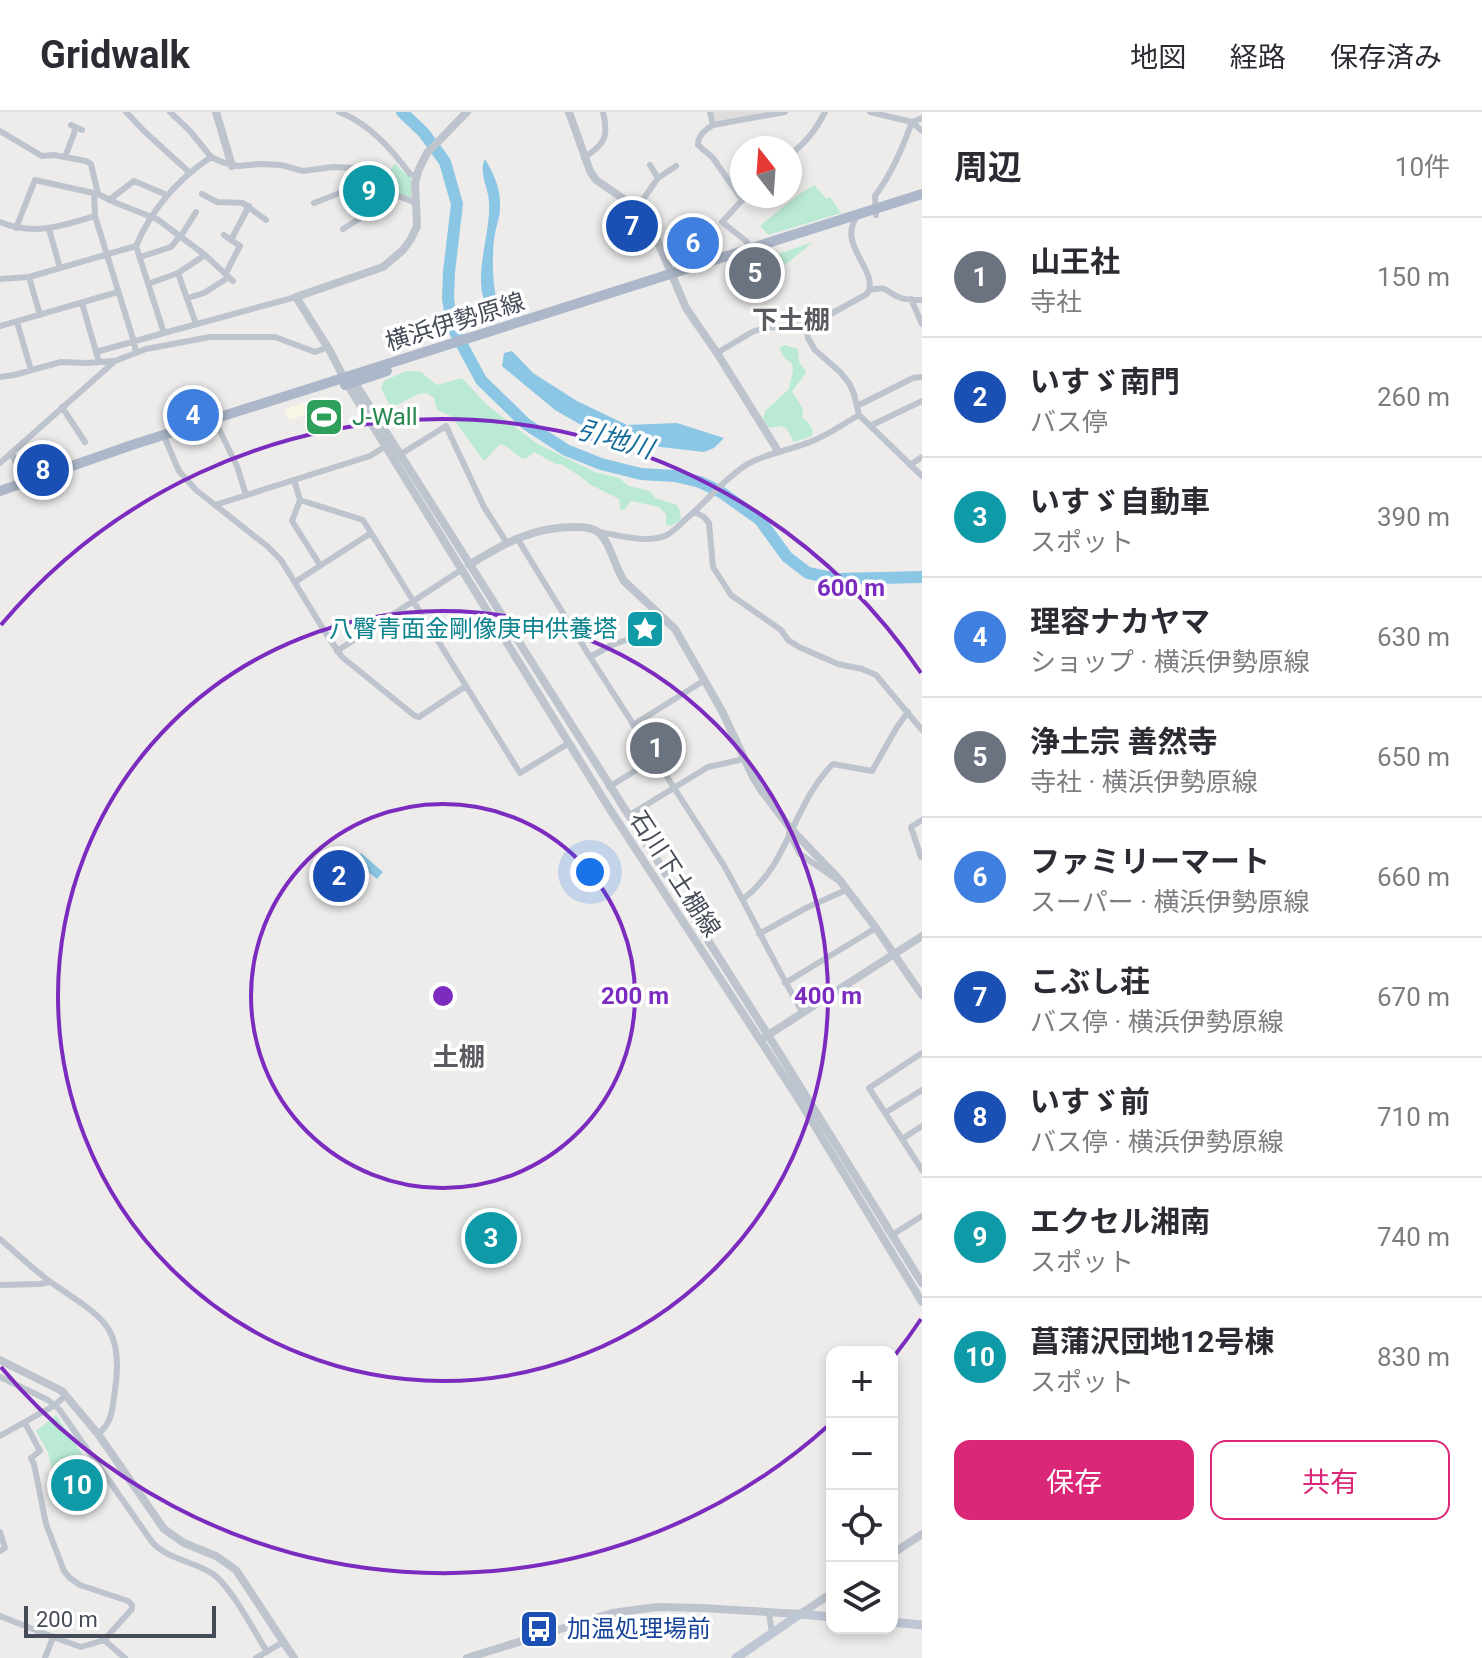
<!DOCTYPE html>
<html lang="ja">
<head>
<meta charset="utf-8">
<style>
  body { margin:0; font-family:Roboto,"Noto Sans JP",sans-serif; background:#f7f7f7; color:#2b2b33 }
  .controls { position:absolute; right:24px; bottom:24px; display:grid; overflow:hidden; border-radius:16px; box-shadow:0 4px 12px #0003 }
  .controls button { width:72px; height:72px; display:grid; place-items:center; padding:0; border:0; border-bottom:2px solid #e1e1e2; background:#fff; color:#2b2b33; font:40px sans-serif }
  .compass { position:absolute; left:730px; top:24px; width:72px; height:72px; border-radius:50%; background:#fff; box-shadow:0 4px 12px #0003; rotate:343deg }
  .scale { position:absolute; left:24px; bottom:20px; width:192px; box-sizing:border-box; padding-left:8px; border:4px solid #454c57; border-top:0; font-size:22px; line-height:28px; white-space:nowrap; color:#454c57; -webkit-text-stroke:6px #fff; paint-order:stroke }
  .you { position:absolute; left:590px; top:760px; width:28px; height:28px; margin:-20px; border:6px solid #fff; border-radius:50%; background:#1a73e8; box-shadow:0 0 0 12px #1a73e833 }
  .badge { display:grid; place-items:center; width:52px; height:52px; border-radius:50%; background:#db2777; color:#fff; font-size:26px; font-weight:700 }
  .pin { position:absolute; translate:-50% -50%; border:4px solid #fff; box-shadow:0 2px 8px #0006 }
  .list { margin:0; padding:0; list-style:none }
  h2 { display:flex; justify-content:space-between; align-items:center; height:104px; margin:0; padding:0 32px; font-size:34px }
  h2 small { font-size:26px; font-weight:400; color:#7c7c81 }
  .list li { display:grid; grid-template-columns:52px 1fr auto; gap:24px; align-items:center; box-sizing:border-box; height:120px; padding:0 32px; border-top:2px solid #e1e1e2 }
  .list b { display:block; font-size:30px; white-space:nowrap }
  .list p { margin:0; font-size:26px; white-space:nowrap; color:#7c7c81 }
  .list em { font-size:26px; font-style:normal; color:#7c7c81 }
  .actions { display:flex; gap:16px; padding:24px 32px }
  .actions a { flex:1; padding:18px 0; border:2px solid #db2777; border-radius:16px; text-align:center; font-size:28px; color:#db2777 }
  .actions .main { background:#db2777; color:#fff }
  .icon { flex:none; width:44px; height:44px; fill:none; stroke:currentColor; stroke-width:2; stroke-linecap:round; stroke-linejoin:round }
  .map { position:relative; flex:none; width:922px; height:1546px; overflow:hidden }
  header { display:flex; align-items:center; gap:48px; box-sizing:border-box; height:112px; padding:0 40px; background:#fff; border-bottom:2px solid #e1e1e2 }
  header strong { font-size:38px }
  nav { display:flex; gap:44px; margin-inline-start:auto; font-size:28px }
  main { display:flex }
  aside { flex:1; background:#fff }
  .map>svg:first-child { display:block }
  .commercial { fill:#faf6e4 }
  .education { fill:#dfdddc }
  .green { fill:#bbead4 }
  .water { fill:#8bc6e5 }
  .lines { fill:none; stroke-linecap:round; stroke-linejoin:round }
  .river { stroke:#8bc6e5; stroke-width:12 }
  .minor { stroke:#bdc4cd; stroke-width:6 }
  .tertiary { stroke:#bdc4cd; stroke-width:8 }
  .secondary { stroke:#bfc6d4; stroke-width:9 }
  .primary { stroke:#acb7c9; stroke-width:10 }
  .ring { fill:none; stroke:#7b2cbf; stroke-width:4 }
  .labels { text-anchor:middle; stroke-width:7; stroke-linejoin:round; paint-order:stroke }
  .street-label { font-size:24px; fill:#454c57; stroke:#fff }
  .leisure-label { font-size:24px; fill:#27864d; stroke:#fff; text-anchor:start }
  .culture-label { font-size:24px; fill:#0d838f; stroke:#fff; text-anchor:end }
  .transit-label { font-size:24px; fill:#164399; stroke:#fff; text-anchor:start }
  .neighbourhood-label { font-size:26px; font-weight:bold; fill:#595b60; stroke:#fff }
  .water-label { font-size:26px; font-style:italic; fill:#156c9a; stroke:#fff }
  .centre { fill:#7b2cbf; stroke:#fff; stroke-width:4 }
  .ring-label { font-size:24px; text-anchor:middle; font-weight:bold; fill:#7b2cbf; stroke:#fff; stroke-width:7; stroke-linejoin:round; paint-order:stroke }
</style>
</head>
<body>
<header>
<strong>Gridwalk</strong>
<nav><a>地図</a><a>経路</a><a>保存済み</a></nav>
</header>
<main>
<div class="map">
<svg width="922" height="1546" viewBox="0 0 922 1546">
  <rect width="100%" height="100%" fill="#eeeceb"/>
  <path class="commercial" d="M 325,284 L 337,320 L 317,326 L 309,302 L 289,308 L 285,297 Z"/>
  <path class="education" d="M 713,0 L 769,0 L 716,11 Z"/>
  <path class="green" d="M 395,51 L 403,60 L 411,65 L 411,86 L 391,80 L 381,73 Z
    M 814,73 L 827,87 L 830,85 L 841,101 L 768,123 L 760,114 L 798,83 Z
    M 813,130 L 785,153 L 775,143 Z
    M 785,233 L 798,237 L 799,250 L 806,259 L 804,264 L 792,279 L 803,297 L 802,306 L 808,310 L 813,319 L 812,324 L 794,330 L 786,316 L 780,314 L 770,316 L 767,314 L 763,307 L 765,299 L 789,277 L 793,258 L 791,250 L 785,247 L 779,236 Z
    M 406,259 L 421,260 L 437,273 L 462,266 L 487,293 L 536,331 L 595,360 L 619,366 L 629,374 L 650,379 L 655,386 L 677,393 L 680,399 L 681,408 L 671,414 L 666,413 L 666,402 L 659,395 L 631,389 L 625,397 L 621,399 L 619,387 L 591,373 L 581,365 L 561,352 L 556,352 L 534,340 L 526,347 C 516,346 510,334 500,332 L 484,349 L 451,304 L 437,298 L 434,286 L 427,281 L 418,282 L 391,296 L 381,276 L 384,269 Z
    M 56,1303 L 91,1355 L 56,1378 L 48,1340 L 36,1319 Z"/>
  <path class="water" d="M 485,47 C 494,62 501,77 500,96 C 500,106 495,117 494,128 C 492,150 492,177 500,198 L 489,198 C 470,169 491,124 489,91 C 489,76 478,61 485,47 Z
    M 512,239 L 533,261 L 577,289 L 627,313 L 677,311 L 724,326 L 714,336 L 704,340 L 652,334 L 620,327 L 588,317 L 555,298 L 502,254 L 504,241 Z
    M 361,741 L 383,760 L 377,767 L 355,749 Z"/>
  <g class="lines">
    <path class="river" d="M 402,0 L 424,21 L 445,50 L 457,92 L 449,160 L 448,187 L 453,216 L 481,268 L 526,312 L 566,338 L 601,352 L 641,362 L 675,364 L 700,370 L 721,380 L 760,408 L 787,445 L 808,461 L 837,467 L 922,465"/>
    <path class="minor" d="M 126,0 L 145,20 L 189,60
      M 170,0 L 190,19 L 211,45 L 222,50 L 238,54 L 260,52 L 281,53 L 303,59 L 333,55 L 357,56 L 371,63 L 391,81 L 416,91
      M 339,0 C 369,11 392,38 410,62 L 416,64
      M 710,0 L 713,13 L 785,0
      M 870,0 L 912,10 L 922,19
      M 71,13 L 82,18
      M 713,13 C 705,18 698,23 698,33 L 713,46 L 742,88
      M 0,19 L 42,44 L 54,43 L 86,49 L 91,52 L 98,82
      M 790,43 C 807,29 815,19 825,0
      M 65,45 L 76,16
      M 584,46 C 605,31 609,26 603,0
      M 650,53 L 658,66
      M 94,81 L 95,104 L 134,230 L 136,241
      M 202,82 L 217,90 L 243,91 L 266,108
      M 746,84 L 722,110 L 746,129 L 751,136
      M 109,88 L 134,69 L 167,83
      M 314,91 L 358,74 L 371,63
      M 637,96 L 658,66 L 676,54
      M 876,103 L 875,84 C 892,61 902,37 912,10 L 922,6
      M 0,110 C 33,124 62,114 95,104
      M 16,116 L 35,68 L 98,82 L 116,91 L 157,107 L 205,143 L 233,169
      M 49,117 L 60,156
      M 343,117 L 362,105 L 391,81
      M 224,123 L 240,134 L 226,161
      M 181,124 L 196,100
      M 231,128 L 249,94
      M 136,134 C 152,96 177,68 211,45
      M 140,145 L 171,135 L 180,124
      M 178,161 L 196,212
      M 29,165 L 40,203
      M 0,167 L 29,165 L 136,134 L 164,221 L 96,240
      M 148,172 L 178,161 L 205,143
      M 869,178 C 891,173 885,181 901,186 C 907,188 916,188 922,188
      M 188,186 L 204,181 L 229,165
      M 911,187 L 922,212
      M 82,191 L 99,250
      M 17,210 L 31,258
      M 806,213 L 808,226 L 815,238 L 840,260 L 849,271 L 854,282 L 859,303 L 922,364
      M 0,214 L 118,180
      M 164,221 L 296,185
      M 717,241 L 752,220 L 764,216 L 806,213 L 816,210 L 867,182 C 881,159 836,134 857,104
      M 0,265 L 14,263 L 61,250 L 88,251 L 114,249
      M 857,294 L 913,266 L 922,265
      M 62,295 L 85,330
      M 217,313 L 237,354 L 246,383
      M 870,314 L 922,289
      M 166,329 L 179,359 L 196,378 L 267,434 L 281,448 L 325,520 L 342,545 L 415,604 L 419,605 L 466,574
      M 12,341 L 23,371
      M 401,342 L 446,314 L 484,395 L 507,431
      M 0,351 L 115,249 L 146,237 L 210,225 L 275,225 L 315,240 L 328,235
      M 910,353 L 922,345
      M 294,368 L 300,388 L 363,408 L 520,661 L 569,631
      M 300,388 L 292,409 L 320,453
      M 215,393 L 370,344 L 386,334
      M 695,400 L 704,405 L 709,411 L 713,455 L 731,483 L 781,518 L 788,528 L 799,535 L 838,552 L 862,557 L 876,563 L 922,618
      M 599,420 C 619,423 648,432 667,423 C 674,419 680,413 686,407 C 706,390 723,368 746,353 C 766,341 788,339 810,330 C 827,324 843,312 859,303
      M 517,426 L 590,545 L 723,752 C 751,801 774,852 803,901
      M 295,470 L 371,421
      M 337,539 L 461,458
      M 590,545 L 612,533 L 637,524 L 663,505
      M 633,613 L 705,568
      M 609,675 L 654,647
      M 628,704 L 708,655 L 744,647
      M 789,721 L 800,742 L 836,767
      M 921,745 L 911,715 L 922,708
      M 743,787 C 789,753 792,693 833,652 L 872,659 L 897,615 L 908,600
      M 759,822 L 806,796 L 846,778
      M 785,871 L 876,816
      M 922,941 L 869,976 L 922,1058
      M 885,1001 L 922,978
      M 902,1027 L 922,1014
      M 892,1123 L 922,1104
      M 0,1127 C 17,1142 34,1158 52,1171 C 100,1205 125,1212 115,1278 C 112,1297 113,1310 98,1322
      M 0,1173 L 40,1172 L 50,1170
      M 0,1265 L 48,1288 L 59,1297 L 152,1430 C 168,1448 194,1449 213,1462 C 231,1475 255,1520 267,1540
      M 25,1311 L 40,1339 L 31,1346 L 34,1352 L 46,1412 L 64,1459 L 70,1466 L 80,1473 L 128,1489 L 132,1493 L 132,1497 L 104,1528 L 125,1546
      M 0,1324 L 55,1293 L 66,1283
      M 0,1420 L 5,1436 L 0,1439
      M 769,1501 L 772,1521
      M 0,1504 L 53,1525 L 45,1546
      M 53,1525 L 81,1535 L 104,1528
      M 256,1546 L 283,1530"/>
    <path class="tertiary" d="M 216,0 L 232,54
      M 467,0 L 427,41 L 419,57 L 415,71 L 417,114 L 411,127 L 403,138 L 383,155 L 296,185 L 330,239 L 347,272 L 609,696 L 796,983 L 922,1190
      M 569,0 L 590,59 L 596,68 L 637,96 L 649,109 L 686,196 L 717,241 L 778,339
      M 353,268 L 768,923 L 922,1171
      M 469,453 C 503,432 532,415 574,415 C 581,415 592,415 598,420 C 610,429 615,456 624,469 L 675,517 L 722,599 L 753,665 L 761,678 L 791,717 L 838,766 L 876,816 L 922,883
      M 765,925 L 922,824
      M 0,1248 L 62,1279 L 98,1322 L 164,1417 L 184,1431 L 216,1444 L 236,1458 L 294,1546
      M 892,1442 L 922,1422
      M 467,1546 L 612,1501 L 657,1495 L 703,1496 L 800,1502 L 832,1481"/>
    <path class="secondary" d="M 892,1510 L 922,1513
      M 736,1546 L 800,1502 L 832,1505"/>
    <path class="primary" d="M 345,273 L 387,259
      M 0,379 L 132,333 L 922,82"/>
  </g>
  <g class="ring">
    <circle cx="443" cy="884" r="192"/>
    <circle cx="443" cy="884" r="385"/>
    <path d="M921 1207A577 577 0 0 1 895 1243M829 1313A577 577 0 0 1 1 1255M1 513A577 577 0 0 1 921 561"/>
  </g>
  <defs>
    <g id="stadium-square" transform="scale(2)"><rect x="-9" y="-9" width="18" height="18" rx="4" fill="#2e9e5b" stroke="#fff"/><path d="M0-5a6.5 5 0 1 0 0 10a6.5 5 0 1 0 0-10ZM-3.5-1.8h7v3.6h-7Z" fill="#fff"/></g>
    <g id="sight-square" transform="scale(2)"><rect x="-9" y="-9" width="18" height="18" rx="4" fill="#0f9aa8" stroke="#fff"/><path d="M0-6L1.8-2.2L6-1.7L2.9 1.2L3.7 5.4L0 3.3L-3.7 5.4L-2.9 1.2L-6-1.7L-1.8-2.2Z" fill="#fff"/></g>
    <g id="bus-square" transform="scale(2)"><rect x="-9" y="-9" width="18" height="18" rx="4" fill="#1a4fb4" stroke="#fff"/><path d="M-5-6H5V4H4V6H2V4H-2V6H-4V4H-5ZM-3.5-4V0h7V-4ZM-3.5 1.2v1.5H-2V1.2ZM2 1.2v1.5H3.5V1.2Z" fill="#fff"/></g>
  </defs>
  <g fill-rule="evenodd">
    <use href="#stadium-square" x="324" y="305"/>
    <use href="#sight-square" x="645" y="517"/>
    <use href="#bus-square" x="539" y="1517"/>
  </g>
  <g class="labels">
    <g class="street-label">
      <text transform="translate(455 210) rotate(-17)" y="8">横浜伊勢原線</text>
      <text transform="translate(675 762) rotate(57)" y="8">石川下土棚線</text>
    </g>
    <g class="leisure-label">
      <text x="352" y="313">J-Wall</text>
    </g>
    <g class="culture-label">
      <text x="617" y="525">八臀青面金剛像庚申供養塔</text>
    </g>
    <g class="transit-label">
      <text x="567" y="1525">加温処理場前</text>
    </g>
    <g class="neighbourhood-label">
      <text x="791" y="217">下土棚</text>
      <text x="459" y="954">土棚</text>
    </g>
    <g class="water-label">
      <text transform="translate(615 327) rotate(16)" y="9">引地川</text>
    </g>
  </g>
  <circle cx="443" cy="884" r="12" class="centre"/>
  <g class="ring-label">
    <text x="851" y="484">600 m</text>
    <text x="635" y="892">200 m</text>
    <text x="828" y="892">400 m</text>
  </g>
</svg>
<div class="controls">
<button>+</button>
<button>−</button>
<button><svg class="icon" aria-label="locate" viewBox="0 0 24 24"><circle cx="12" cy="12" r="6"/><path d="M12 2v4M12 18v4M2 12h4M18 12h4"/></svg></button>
<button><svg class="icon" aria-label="layers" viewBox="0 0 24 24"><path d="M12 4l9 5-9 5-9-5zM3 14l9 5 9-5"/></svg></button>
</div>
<svg class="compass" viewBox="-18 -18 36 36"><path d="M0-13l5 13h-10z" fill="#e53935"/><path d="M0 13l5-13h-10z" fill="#7c7c81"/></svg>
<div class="scale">200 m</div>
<div class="you"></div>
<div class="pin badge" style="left:656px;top:636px;background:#6b7280">1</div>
<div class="pin badge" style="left:339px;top:764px;background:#1a4fb4">2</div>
<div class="pin badge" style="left:491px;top:1126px;background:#0f9aa8">3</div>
<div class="pin badge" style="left:193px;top:303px;background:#3f7fe0">4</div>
<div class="pin badge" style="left:755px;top:161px;background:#6b7280">5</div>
<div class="pin badge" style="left:693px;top:131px;background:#3f7fe0">6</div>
<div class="pin badge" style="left:632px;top:114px;background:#1a4fb4">7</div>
<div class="pin badge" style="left:43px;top:358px;background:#1a4fb4">8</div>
<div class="pin badge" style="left:369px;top:79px;background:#0f9aa8">9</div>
<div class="pin badge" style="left:77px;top:1373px;background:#0f9aa8">10</div>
</div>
<aside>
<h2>周辺<small>10件</small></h2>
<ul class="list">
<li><span class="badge" style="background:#6b7280">1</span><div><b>山王社</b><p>寺社</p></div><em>150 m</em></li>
<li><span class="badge" style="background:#1a4fb4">2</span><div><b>いすゞ南門</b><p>バス停</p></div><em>260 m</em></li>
<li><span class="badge" style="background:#0f9aa8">3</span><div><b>いすゞ自動車</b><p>スポット</p></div><em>390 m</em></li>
<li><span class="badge" style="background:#3f7fe0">4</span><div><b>理容ナカヤマ</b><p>ショップ · 横浜伊勢原線</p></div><em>630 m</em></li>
<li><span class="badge" style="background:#6b7280">5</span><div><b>浄土宗 善然寺</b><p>寺社 · 横浜伊勢原線</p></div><em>650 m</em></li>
<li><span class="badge" style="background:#3f7fe0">6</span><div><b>ファミリーマート</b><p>スーパー · 横浜伊勢原線</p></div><em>660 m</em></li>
<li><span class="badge" style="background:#1a4fb4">7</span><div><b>こぶし荘</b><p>バス停 · 横浜伊勢原線</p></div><em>670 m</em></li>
<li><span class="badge" style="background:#1a4fb4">8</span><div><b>いすゞ前</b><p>バス停 · 横浜伊勢原線</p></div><em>710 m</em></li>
<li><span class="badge" style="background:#0f9aa8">9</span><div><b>エクセル湘南</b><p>スポット</p></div><em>740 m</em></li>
<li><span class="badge" style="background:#0f9aa8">10</span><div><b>菖蒲沢団地12号棟</b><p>スポット</p></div><em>830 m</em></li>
</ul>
<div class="actions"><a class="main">保存</a><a>共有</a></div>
</aside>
</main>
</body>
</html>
